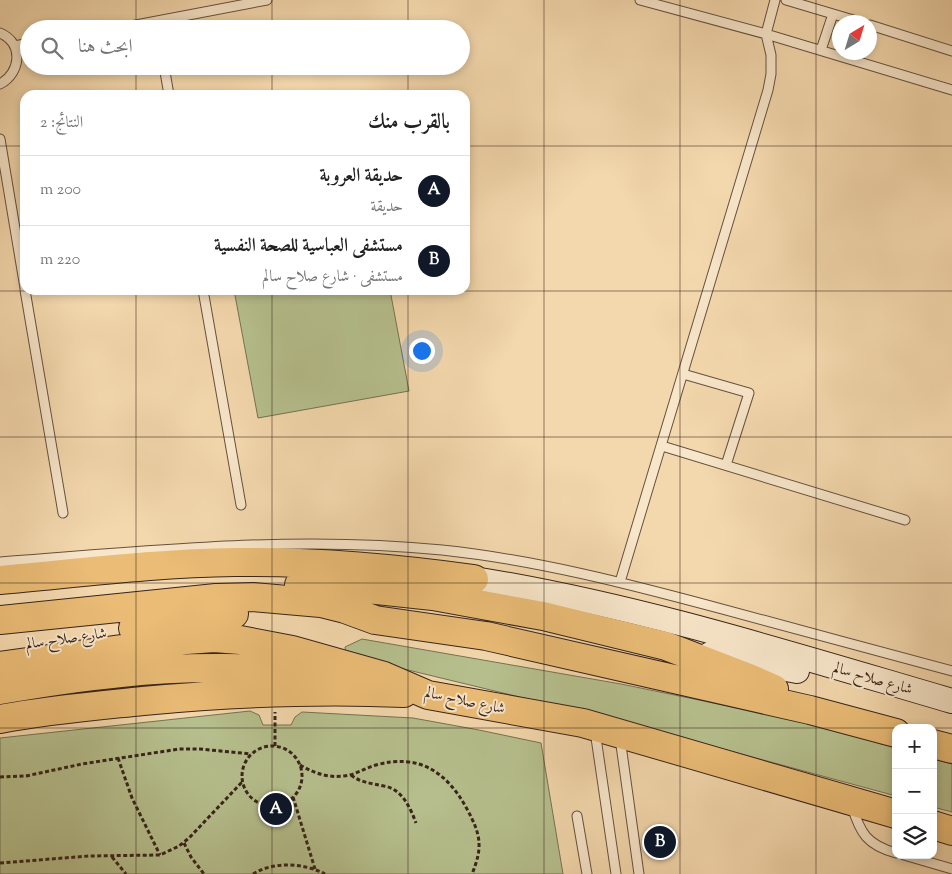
<!DOCTYPE html>
<html lang="ar">
<head>
<meta charset="utf-8">
<style>
  body { margin:0; font-family:"Sorts Mill Goudy",Amiri,serif; background:#f2f2f2; color:#222; direction:rtl }
  .controls { position:absolute; right:15px; bottom:15px; display:grid; overflow:hidden; border-radius:10px; box-shadow:0 2px 8px #0003 }
  .controls button { width:45px; height:45px; display:grid; place-items:center; padding:0; border:0; border-bottom:1px solid #e0e0e0; background:#fff; color:#222; font:25px sans-serif }
  .compass { position:absolute; left:832px; top:15px; width:45px; height:45px; border-radius:50%; background:#fff; box-shadow:0 2px 8px #0003; rotate:38deg }
  .you { position:absolute; left:421px; top:350px; width:18px; height:18px; margin:-12px; border:4px solid #fff; border-radius:50%; background:#1a73e8; box-shadow:0 0 0 8px #1a73e833 }
  .badge { display:grid; place-items:center; width:32px; height:32px; border-radius:50%; background:#111827; color:#fff; font-size:16px; font-weight:700 }
  .pin { position:absolute; translate:-50% -50%; border:2px solid #fff; box-shadow:0 1px 5px #0006 }
  .list { margin:0; padding:0; list-style:none }
  h2 { display:flex; justify-content:space-between; align-items:center; height:65px; margin:0; padding:0 20px; font-size:21px }
  h2 small { font-size:16px; font-weight:400; color:#767676 }
  .list li { display:grid; grid-template-columns:32px 1fr auto; gap:15px; align-items:center; box-sizing:border-box; height:70px; padding:0 20px; border-top:1px solid #e0e0e0 }
  .list b { display:block; font-size:19px; white-space:nowrap }
  .list p { margin:0; font-size:16px; white-space:nowrap; color:#767676 }
  .list em { font-size:16px; font-style:normal; color:#767676 }
  .icon { flex:none; width:28px; height:28px; fill:none; stroke:currentColor; stroke-width:2; stroke-linecap:round; stroke-linejoin:round }
  .map { position:relative; flex:none; width:952px; height:874px; overflow:hidden; direction:ltr }
  .search { position:absolute; background:#fff; box-shadow:0 2px 8px #0003; left:20px; top:20px; width:450px; height:55px; display:flex; align-items:center; gap:12px; box-sizing:border-box; padding:0 18px; border-radius:28px; color:#767676; font-size:19px }
  .panel { position:absolute; background:#fff; box-shadow:0 2px 8px #0003; left:20px; top:90px; width:450px; height:205px; border-radius:15px; direction:rtl }
  .map>svg:first-child { display:block }
  .green { fill:#b6c08e; stroke:#767254 }
  .lines { fill:none; stroke-linecap:round; stroke-linejoin:round }
  .lane-casing { stroke:#66513f; stroke-width:11 }
  .secondary-casing { stroke:#37241a; stroke-width:26 }
  .highway-casing { stroke:#37241a; stroke-width:30 }
  .path { stroke:#37241a; stroke-width:3; stroke-dasharray:4 2.5; stroke-linecap:butt }
  .lane { stroke:#f8e6ca; stroke-width:9 }
  .secondary { stroke:#f8e6ca; stroke-width:24 }
  .highway { stroke:#eabc76; stroke-width:28 }
  .grid { fill:none; stroke:#37241a; stroke-width:1; stroke-opacity:0.55 }
  .labels { text-anchor:middle; stroke-width:4; stroke-linejoin:round; paint-order:stroke }
  .street-label { font-size:15px; fill:#37241a; stroke:#f8e6ca }
</style>
</head>
<body>
<div class="map">
<svg width="952" height="874" viewBox="0 0 952 874">
  <rect width="100%" height="100%" fill="#f4d8ad"/>
  <filter id="stains"><feTurbulence type="fractalNoise" baseFrequency=".004" numOctaves="4"/><feColorMatrix values="0 0 0 0 .2 0 0 0 0 .09 0 0 0 0 .02 0 0 0 .5 -.17"/></filter>
  <radialGradient id="worn" r=".72"><stop offset=".6" stop-color="#630" stop-opacity="0"/><stop offset="1" stop-color="#630" stop-opacity=".3"/></radialGradient>
  <path class="green" d="M 234,290 L 390,290 L 409,391 L 258,418 Z
    M 362,639 L 621,684 L 796,720 L 896,748 L 896,796 L 627,723 L 346,655 L 345,647 Z
    M 250,711 L 259,715 L 263,725 L 291,725 L 295,717 L 302,712 L 413,718 L 479,730 L 541,743 L 563,874 L 0,874 L 0,738 Z
    M 933,759 L 952,764 L 952,812 L 933,807 Z"/>
  <g class="lines">
    <g class="lane-casing">
      <path id="lane" d="M 640,0 L 766,34 L 952,90
        M 786,0 L 860,22
        M 870,25 L 952,51
        M 115,29 L 267,0
        M 0,33 C 24,43 21,73 0,84
        M 15,46 L 29,43
        M 821,50 L 833,14
        M 164,66 L 169,95
        M 0,139 L 25,288
        M 25,290 L 63,513
        M 203,290 L 241,505
        M 683,374 L 749,393 L 726,465
        M 662,446 L 905,520
        M 0,562 C 147,551 294,535 442,550 C 537,560 629,584 722,609 C 799,630 875,650 952,671
        M 620,582 L 768,90 L 771,74 L 771,55 L 766,34 L 775,0
        M 595,731 L 616,874
        M 620,738 L 639,874
        M 852,806 C 860,833 867,845 896,853
        M 577,816 L 587,874
        M 904,855 L 952,869"/>
    </g>
    <g class="secondary-casing">
      <path id="secondary" d="M 474,579 C 637,605 794,655 952,701
        M 710,654 L 797,671"/>
    </g>
    <g class="highway-casing">
      <path id="highway" d="M 0,580 C 78,573 157,563 235,562 C 315,561 394,568 474,579
        M 299,585 L 377,590 L 433,596 L 543,616 L 666,646 L 749,678 L 774,689
        M 0,620 L 216,598 L 253,597 L 321,603 L 345,609 L 375,620 L 486,636 L 810,710 L 896,733
        M 133,628 L 234,614
        M 0,666 L 186,640 L 214,638 L 240,640 L 292,650 L 384,676 L 428,695 L 583,723 L 896,814
        M 0,690 C 40,683 80,677 121,673 C 190,665 260,668 330,672
        M 0,719 C 47,710 95,706 143,701 C 230,693 317,689 404,693
        M 933,744 L 952,749
        M 933,825 L 952,831"/>
    </g>
    <path class="path" d="M 275,746 L 275,712
      M242 776a30 30 0 1 1 60 0a30 30 0 1 1-60 0Z
      M 118,758 L 132,798 L 160,855
      M 300,765 C 314,773 327,778 344,776 C 355,775 365,768 376,765 C 419,753 447,772 467,809 C 481,835 483,847 472,874
      M 351,775 C 361,783 371,783 384,786 C 402,789 410,807 416,823
      M 0,777 L 26,776 L 82,764 L 179,749 L 200,749 L 251,754
      M 293,797 L 315,869
      M 184,843 L 191,857 L 204,874
      M 112,857 L 126,874
      M 0,863 L 89,856 L 160,855 L 179,846 L 189,838 L 243,781
      M 253,874 C 274,861 304,863 325,874"/>
    <use href="#lane" class="lane"/>
    <use href="#secondary" class="secondary"/>
    <use href="#highway" class="highway"/>
  </g>
  <path class="grid" d="M 136,0 L 136,29M 272,0 L 272,29M 408,0 L 408,29M 544,0 L 544,874M 680,0 L 680,874M 816,0 L 816,874M 136,66 L 136,95M 272,66 L 272,95M 408,66 L 408,95M 0,146 L 25,146M 465,146 L 952,146M 136,290 L 136,874M 272,290 L 272,874M 408,290 L 408,874M 0,291 L 952,291M 0,437 L 952,437M 0,583 L 952,583M 0,728 L 896,728M 933,728 L 952,728"/>
  <g class="labels">
    <g class="street-label">
      <text transform="translate(66 638) rotate(-8)" y="5">شارع صلاح سالم</text>
      <text transform="translate(873 678) rotate(16)" y="5">شارع صلاح سالم</text>
      <text transform="translate(465 700) rotate(12)" y="5">شارع صلاح سالم</text>
    </g>
  </g>
  <rect width="100%" height="100%" filter="url(#stains)"/>
  <rect width="100%" height="100%" fill="url(#worn)"/>
</svg>
<div class="controls">
<button>+</button>
<button>−</button>
<button><svg class="icon" aria-label="layers" viewBox="0 0 24 24"><path d="M12 4l9 5-9 5-9-5zM3 14l9 5 9-5"/></svg></button>
</div>
<svg class="compass" viewBox="-18 -18 36 36"><path d="M0-13l5 13h-10z" fill="#e53935"/><path d="M0 13l5-13h-10z" fill="#767676"/></svg>
<div class="you"></div>
<div class="pin badge" style="left:276px;top:809px">A</div>
<div class="pin badge" style="left:660px;top:842px">B</div>
<div class="search"><svg class="icon" aria-label="search" viewBox="0 0 24 24"><circle cx="10" cy="10" r="6"/><path d="M15 15l6 6"/></svg>ابحث هنا</div>
<section class="panel">
<h2>بالقرب منك<small>النتائج: 2</small></h2>
<ul class="list">
<li><span class="badge">A</span><div><b>حديقة العروبة</b><p>حديقة</p></div><em>200 m</em></li>
<li><span class="badge">B</span><div><b>مستشفى العباسية للصحة النفسية</b><p>مستشفى · شارع صلاح سالم</p></div><em>220 m</em></li>
</ul>
</section>
</div>
</body>
</html>
